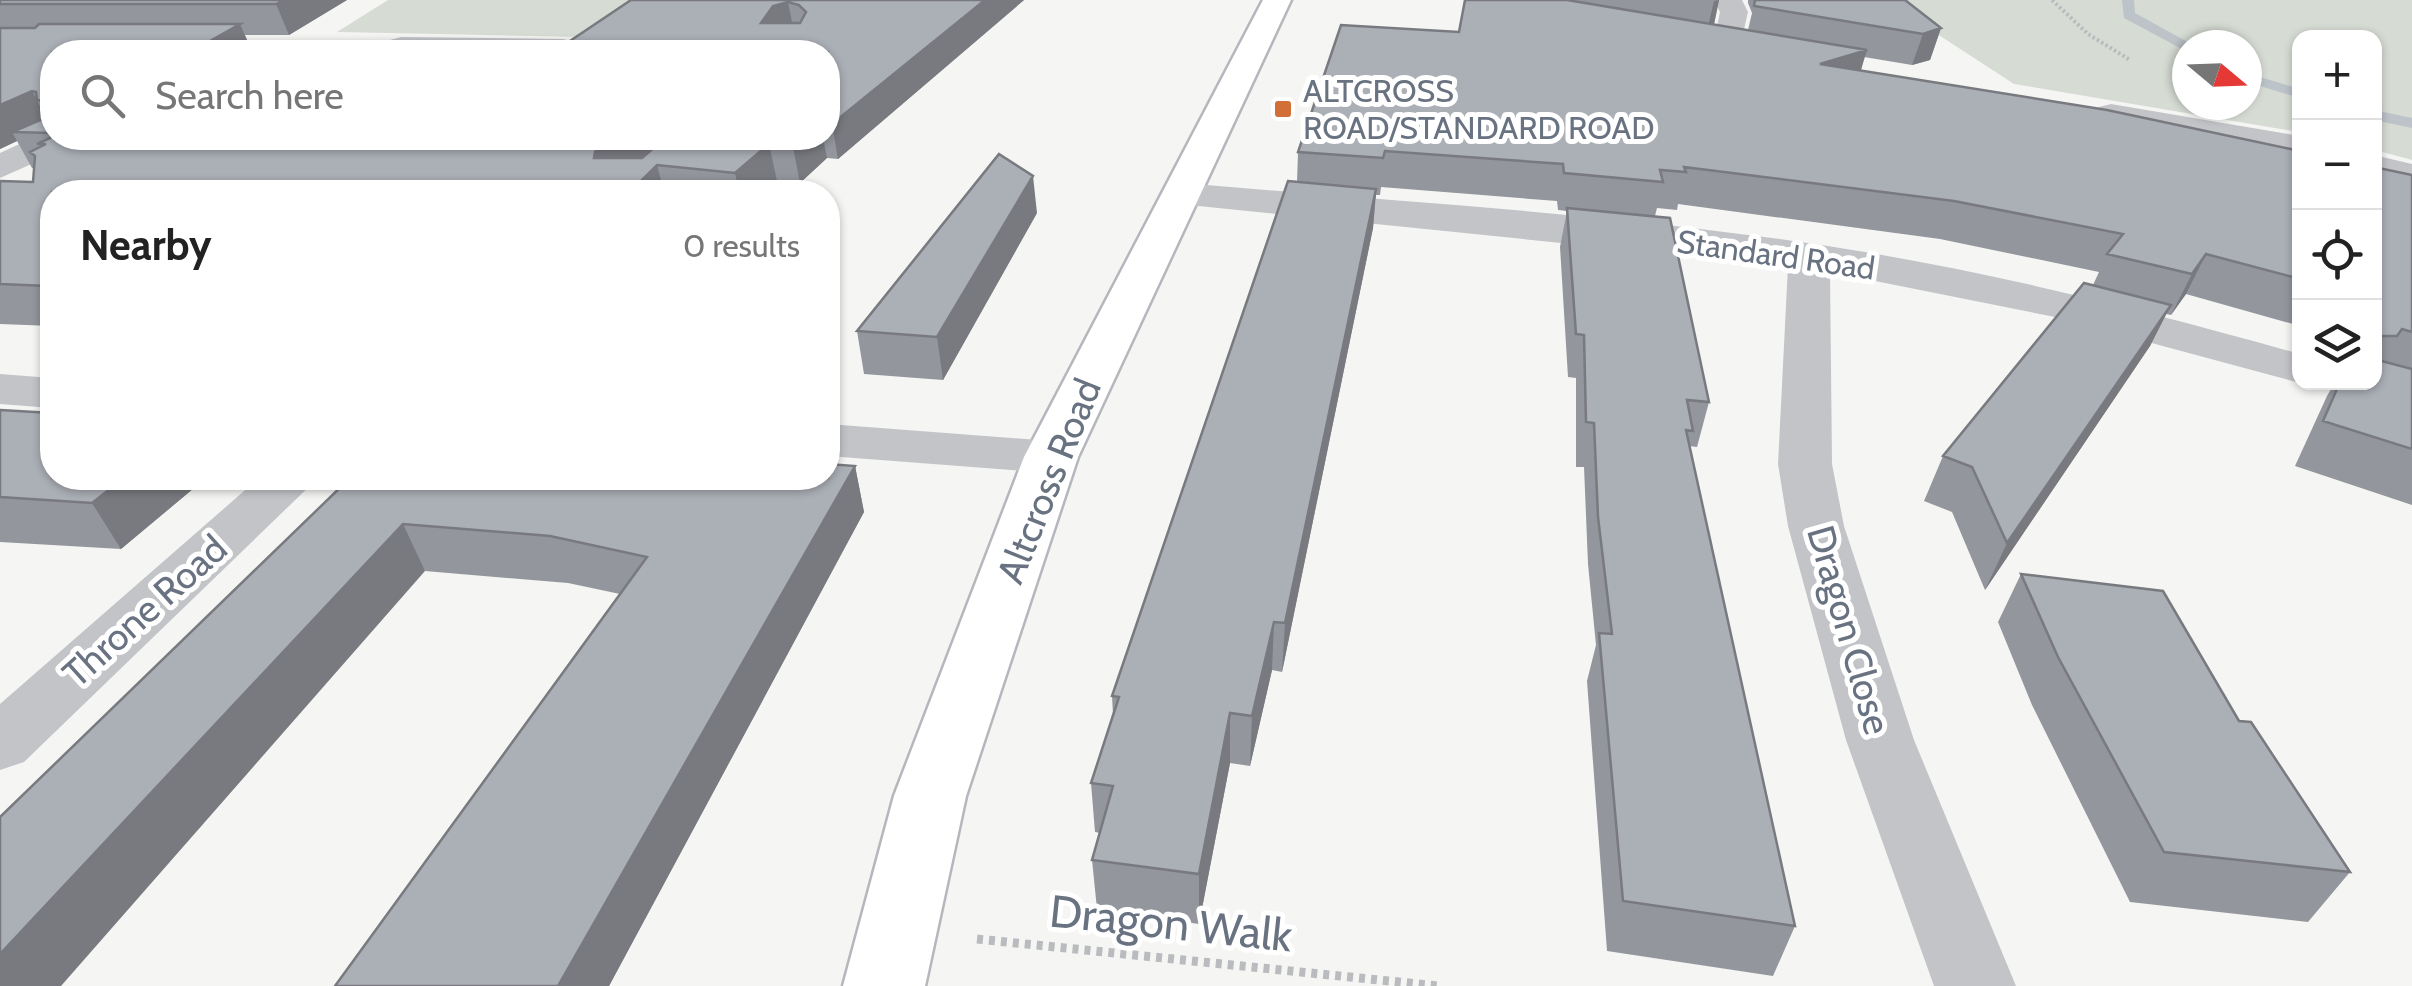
<!DOCTYPE html>
<html lang="en">
<head>
<meta charset="utf-8">
<style>
  body { margin:0; font-family:Cabin,sans-serif; background:#f6f6f6; color:#222 }
  .controls { position:absolute; right:30px; top:30px; display:grid; overflow:hidden; border-radius:20px; box-shadow:0 2px 8px #0004 }
  .controls button { width:90px; height:90px; display:grid; place-items:center; padding:0; border:0; border-bottom:2px solid #e0e0e0; background:#fff; color:#222; font:50px sans-serif }
  .compass { position:absolute; left:2172px; top:30px; width:90px; height:90px; border-radius:50%; background:#fff; box-shadow:0 2px 8px #0004; rotate:109deg }
  .list { margin:0; padding:0; list-style:none }
  h2 { display:flex; justify-content:space-between; align-items:center; height:130px; margin:0; padding:0 40px; font-size:42px }
  h2 small { font-size:32px; font-weight:400; color:#767676 }
  .icon { flex:none; width:55px; height:55px; fill:none; stroke:currentColor; stroke-width:2; stroke-linecap:round; stroke-linejoin:round }
  .map { position:relative; flex:none; width:2412px; height:986px; overflow:hidden }
  .search { position:absolute; background:#fff; box-shadow:0 2px 8px #0004; left:40px; top:40px; width:800px; height:110px; display:flex; align-items:center; gap:25px; box-sizing:border-box; padding:0 35px; border-radius:40px; color:#767676; font-size:38px }
  .panel { position:absolute; background:#fff; box-shadow:0 2px 8px #0004; left:40px; top:180px; width:800px; height:310px; border-radius:40px }
  .map>svg:first-child { display:block }
  .green { fill:#d6dcd4; fill-rule:evenodd }
  .lines { fill:none; stroke-linecap:round; stroke-linejoin:round }
  .stream { fill:#bcc3c9; fill-rule:evenodd }
  .secondary-casing { stroke:#b4b7bc; stroke-width:5 }
  .path-far1 { stroke:#b9bbbe; stroke-width:4; stroke-dasharray:2.5 2.5; stroke-linecap:butt }
  .path { stroke:#b9bbbe; stroke-width:9; stroke-dasharray:6 6; stroke-linecap:butt }
  .street { fill:#c2c4c8; fill-rule:evenodd }
  .secondary { fill:#fff; fill-rule:evenodd }
  .wall { fill:#93969d; fill-rule:evenodd }
  .shaded-wall { fill:#787a7f }
  .building { fill:#abafb6; stroke:#787a7f; stroke-width:2.5; fill-rule:evenodd }
  .poi-dot { fill:#d26f37; stroke:#fff; stroke-width:4 }
  .labels { text-anchor:middle; stroke-width:10; stroke-linejoin:round; paint-order:stroke }
  .far-poi-label { font-size:32px; fill:#687281; stroke:#fff; text-anchor:start }
  .far-street-label { font-size:32px; fill:#687281; stroke:#fff }
  .street-label { font-size:38px; fill:#687281; stroke:#fff }
  .near-street-label { font-size:45px; fill:#687281; stroke:#fff }
</style>
</head>
<body>
<div class="map">
<svg width="2412" height="986" viewBox="0 0 2412 986">
  <rect width="100%" height="100%" fill="#f5f6f3"/>
  <path class="green" d="M 388,0 L 635,0 L 582,37 L 337,32 Z
    M 1906,0 L 2412,0 L 2412,160 L 2375,150 L 2374,38 L 2300,38 L 2299,132 L 2014,84 L 1911,17 ZM 2187,45 L 2247,45 L 2247,105 L 2187,105 Z"/>
  <g class="lines">
    <path class="stream" d="M 2122,0 L 2134,0 L 2135,13 L 2193,45 L 2182,49 L 2124,18 Z
      M 2247,73 L 2300,89 L 2300,98 L 2247,82 Z
      M 2374,110 L 2412,118 L 2412,128 L 2374,120 Z"/>
    <g class="secondary-casing">
      <path id="secondary" d="M 1263,0 L 1291,0 L 1078,457 L 966,796 L 925,986 L 843,986 L 894,796 L 1024,457 Z"/>
    </g>
    <path class="path-far1" d="M 2052,0 L 2088,34 L 2130,60"/>
    <path class="path" d="M 977,939 L 1438,986"/>
    <path class="street" d="M 1714,0 L 1742,0 L 1748,12 L 1741,42 L 1710,54 L 1699,51 L 1695,45 L 1716,31 L 1720,12 Z
      M 401,37 L 563,39 L 574,42 L 578,48 L 575,52 L 390,52 L 386,46 L 390,40 Z
      M 2111,104 L 2300,136 L 2300,158 L 2099,121 L 2094,114 L 2099,107 Z
      M 52,129 L 52,138 L 77,138 L 72,146 L 0,178 L 0,153 Z
      M 2374,155 L 2412,164 L 2412,186 L 2374,177 Z
      M 1183,183 C 1412,203 1644,215 1871,253 C 2016,278 2158,314 2300,354 L 2300,382 L 2304,382 L 2300,383 L 2055,317 L 1830,272 L 1832,464 L 1844,526 L 1914,740 L 2016,986 L 1934,986 L 1846,740 L 1788,526 L 1778,464 L 1788,266 L 1169,203 L 1164,195 L 1169,187 Z
      M 0,374 L 52,378 L 52,408 L 0,404 Z
      M 828,424 L 1051,441 L 1070,446 L 1078,457 L 1070,468 L 1051,473 L 828,456 Z
      M 259,478 L 318,478 L 24,762 L 0,770 L 0,704 Z"/>
    <use href="#secondary" class="secondary"/>
  </g>
  <path class="wall" d="M 0,0 L 347,0 L 289,35 L 245,35 L 248,42 L 558,49 L 631,0 L 1024,0 L 838,159 L 827,158 L 800,183 L 777,181 L 763,192 L 52,192 L 52,326 L 0,324 L 0,181 L 33,182 L 34,168 L 32,168 L 17,141 L 0,149 ZM 52,52 L 828,52 L 828,138 L 665,138 L 640,158 L 663,138 L 52,138 Z
    M 1465,0 L 1719,0 L 1714,25 L 1748,30 L 1752,13 L 1748,3 L 1748,0 L 1905,0 L 1941,28 L 1930,60 L 1912,65 L 1864,57 L 1861,70 L 2300,151 L 2300,326 L 2186,294 L 2171,315 L 2166,314 L 2150,346 L 1985,590 L 1952,512 L 1924,501 L 1943,456 L 2093,285 L 2099,272 L 1940,239 L 1678,204 L 1677,210 L 1657,208 L 1655,216 L 1709,402 L 1697,447 L 1689,446 L 1795,926 L 1773,976 L 1607,951 L 1587,681 L 1596,645 L 1588,564 L 1584,467 L 1576,467 L 1576,378 L 1568,377 L 1560,247 L 1567,211 L 1558,210 L 1557,201 L 1381,187 L 1380,195 L 1376,195 L 1373,228 L 1282,672 L 1272,670 L 1250,766 L 1230,763 L 1199,924 L 1097,909 L 1092,860 L 1100,833 L 1095,832 L 1091,783 L 1113,715 L 1112,696 L 1297,182 L 1298,152 L 1459,32 Z
    M 2374,167 L 2412,175 L 2412,505 L 2295,466 L 2327,396 L 2335,382 L 2374,382 Z
    M 1037,213 L 943,380 L 864,374 L 857,331 Z
    M 0,410 L 52,478 L 206,478 L 121,549 L 0,542 Z
    M 855,466 L 864,512 L 609,986 L 335,986 L 620,594 L 568,583 L 425,571 L 350,478 Z
    M 2021,574 L 2239,721 L 2350,872 L 2308,922 L 2130,902 L 2032,705 L 1998,622 Z"/>
  <path class="shaded-wall" d="M 284,0 L 347,0 L 289,35 L 276,4 Z
    M 985,0 L 1024,0 L 838,159 L 832,124 Z
    M 1719,0 L 1713,28 L 1707,31 L 1714,1 Z
    M 788,2 L 794,32 L 761,23 L 773,6 Z
    M 240,24 L 252,52 L 210,41 Z
    M 1941,28 L 1930,60 L 1912,65 L 1923,34 Z
    M 1867,50 L 1857,83 L 1820,64 Z
    M 32,91 L 50,126 L 12,132 L 17,141 L 0,149 L 0,105 Z
    M 613,138 L 663,138 L 606,189 L 594,158 L 595,152 Z
    M 803,138 L 823,138 L 827,158 L 800,183 L 793,147 Z
    M 769,144 L 777,181 L 763,192 L 739,192 L 735,173 Z
    M 657,165 L 664,192 L 630,192 Z
    M 1033,176 L 1037,213 L 943,380 L 937,337 Z
    M 1376,189 L 1373,228 L 1282,672 L 1285,623 Z
    M 2206,254 L 2186,294 L 2171,315 L 2192,274 Z
    M 2171,305 L 2150,346 L 1985,590 L 2007,543 Z
    M 855,466 L 864,512 L 609,986 L 558,986 Z
    M 124,478 L 206,478 L 121,549 L 92,503 Z
    M 403,524 L 425,571 L 61,986 L 0,986 L 0,954 Z
    M 1274,622 L 1272,670 L 1250,766 L 1252,716 Z
    M 1230,713 L 1230,763 L 1199,924 L 1199,874 Z"/>
  <path class="building" d="M 0,0 L 284,0 L 276,4 L 0,4 Z
    M 631,0 L 985,0 L 832,124 L 828,123 L 828,52 L 52,52 L 52,101 L 37,100 L 36,92 L 32,91 L 0,105 L 0,28 L 35,28 L 39,24 L 240,24 L 210,41 L 558,49 ZM 788,2 L 799,5 L 806,12 L 800,23 L 761,23 L 773,6 Z
    M 1465,0 L 1567,0 L 1867,50 L 1820,64 L 2107,110 L 2300,151 L 2300,279 L 2206,254 L 2192,274 L 2107,254 L 2123,234 L 1954,201 L 1684,167 L 1686,172 L 1660,170 L 1663,182 L 1564,173 L 1563,164 L 1385,151 L 1383,158 L 1298,152 L 1341,25 L 1459,32 Z
    M 1755,0 L 1905,0 L 1941,28 L 1923,34 L 1754,6 Z
    M 52,115 L 52,133 L 12,132 Z
    M 52,137 L 613,138 L 595,152 L 594,158 L 642,158 L 665,138 L 803,138 L 793,147 L 769,144 L 735,173 L 657,165 L 630,192 L 52,192 L 52,283 L 48,286 L 0,284 L 0,181 L 33,182 L 35,156 L 30,152 L 46,144 L 37,144 Z
    M 999,154 L 1033,176 L 937,337 L 857,331 Z
    M 2374,167 L 2412,175 L 2412,332 L 2402,329 L 2397,336 L 2374,336 L 2374,304 L 2376,299 L 2374,299 Z
    M 1288,181 L 1376,189 L 1285,623 L 1274,622 L 1252,716 L 1230,713 L 1199,874 L 1092,860 L 1113,786 L 1091,783 L 1119,697 L 1112,696 Z
    M 1567,208 L 1670,218 L 1709,402 L 1687,400 L 1693,431 L 1686,430 L 1795,926 L 1623,901 L 1599,633 L 1612,634 L 1598,517 L 1594,423 L 1586,422 L 1584,335 L 1576,334 Z
    M 2084,283 L 2171,305 L 2007,543 L 1972,467 L 1943,456 Z
    M 2374,359 L 2412,369 L 2412,449 L 2323,421 L 2340,382 L 2374,382 Z
    M 0,410 L 52,413 L 52,478 L 124,478 L 92,503 L 0,497 Z
    M 828,464 L 855,466 L 558,986 L 335,986 L 647,557 L 550,536 L 403,524 L 0,954 L 0,817 L 350,478 L 828,478 Z
    M 2021,574 L 2163,591 L 2239,721 L 2251,722 L 2350,872 L 2164,852 L 2058,657 Z"/>
  <rect class="poi-dot" x="1273" y="99" width="20" height="20" rx="5"/>
  <g class="labels">
    <g class="far-poi-label">
      <text x="1303" y="102">ALTCROSS<tspan x="1303" dy="37">ROAD/STANDARD ROAD</tspan></text>
    </g>
    <g class="far-street-label">
      <text transform="translate(1776 255) rotate(8)" y="11">Standard Road</text>
    </g>
    <g class="street-label">
      <text transform="translate(1049 481) rotate(-68)" y="13">Altcross Road</text>
      <text transform="translate(145 611) rotate(-42)" y="13">Throne Road</text>
      <text transform="translate(1849 630) rotate(74)" y="13">Dragon Close</text>
    </g>
    <g class="near-street-label">
      <text transform="translate(1171 923) rotate(6)" y="16">Dragon Walk</text>
    </g>
  </g>
</svg>
<div class="controls">
<button>+</button>
<button>−</button>
<button><svg class="icon" aria-label="locate" viewBox="0 0 24 24"><circle cx="12" cy="12" r="6"/><path d="M12 2v4M12 18v4M2 12h4M18 12h4"/></svg></button>
<button><svg class="icon" aria-label="layers" viewBox="0 0 24 24"><path d="M12 4l9 5-9 5-9-5zM3 14l9 5 9-5"/></svg></button>
</div>
<svg class="compass" viewBox="-18 -18 36 36"><path d="M0-13l5 13h-10z" fill="#e53935"/><path d="M0 13l5-13h-10z" fill="#767676"/></svg>
<div class="search"><svg class="icon" aria-label="search" viewBox="0 0 24 24"><circle cx="10" cy="10" r="6"/><path d="M15 15l6 6"/></svg>Search here</div>
<section class="panel">
<h2>Nearby<small>0 results</small></h2>
<ul class="list">
</ul>
</section>
</div>
</body>
</html>
